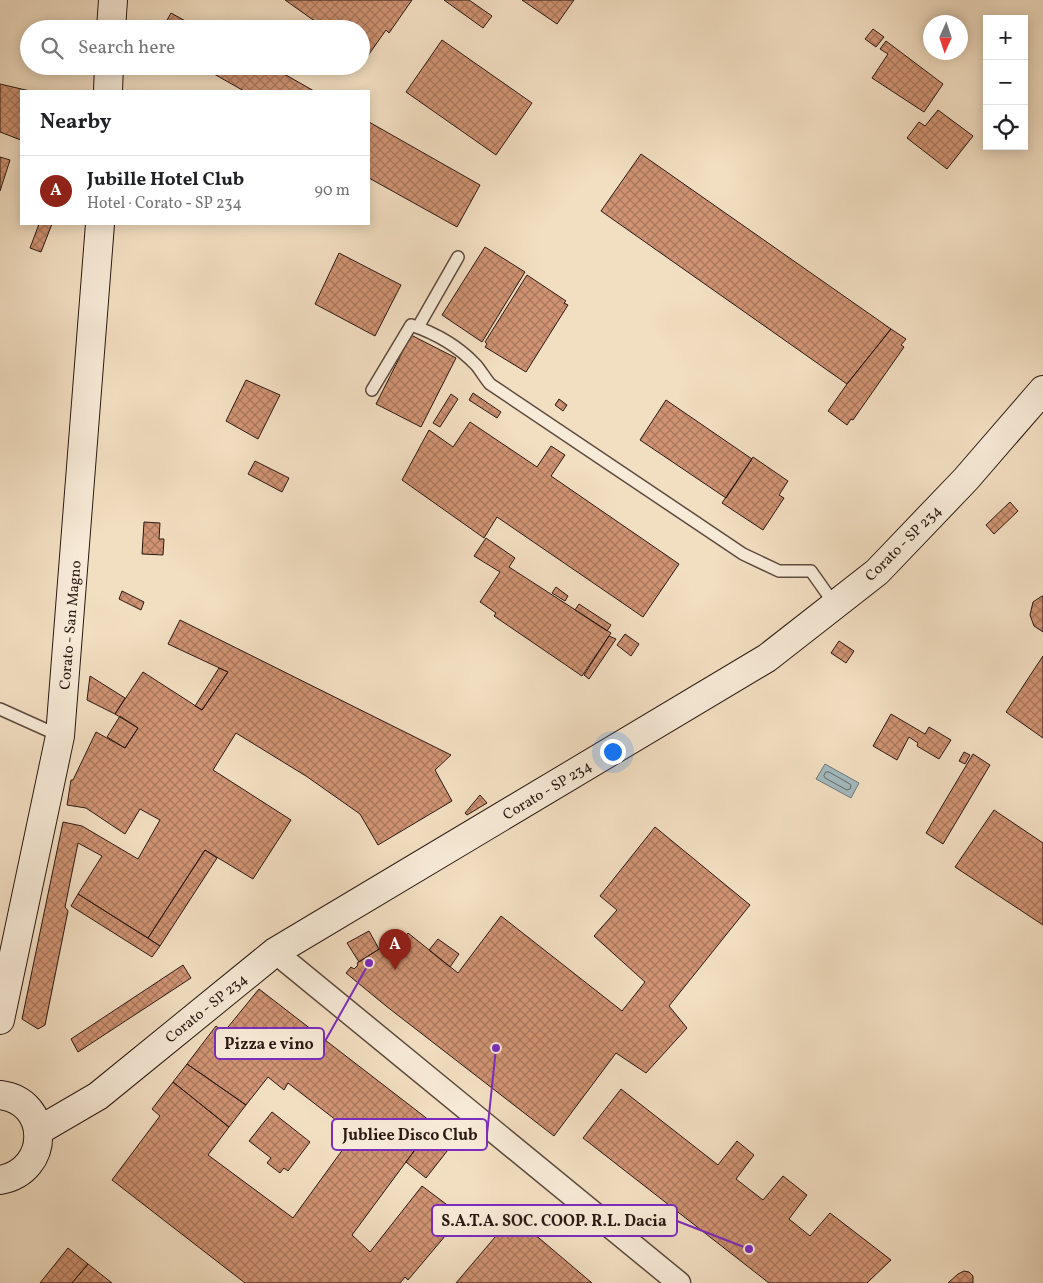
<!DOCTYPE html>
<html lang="en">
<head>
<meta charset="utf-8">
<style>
  body { margin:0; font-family:Vollkorn,serif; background:#f6f6f6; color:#202124 }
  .controls { position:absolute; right:15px; top:15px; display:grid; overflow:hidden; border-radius:0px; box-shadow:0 2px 12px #0003 }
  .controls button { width:45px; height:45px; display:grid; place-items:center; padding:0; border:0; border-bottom:1px solid #e0e0e0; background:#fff; color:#202124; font:25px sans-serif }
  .compass { position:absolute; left:923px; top:15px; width:45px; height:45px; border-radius:50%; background:#fff; box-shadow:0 2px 12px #0003; rotate:183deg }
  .you { position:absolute; left:612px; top:751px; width:18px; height:18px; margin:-12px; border:4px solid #fff; border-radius:50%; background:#1a73e8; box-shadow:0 0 0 8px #1a73e833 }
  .badge { display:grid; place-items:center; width:32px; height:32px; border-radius:50%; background:#8f2418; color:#fff; font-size:16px; font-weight:700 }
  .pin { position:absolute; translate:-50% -41px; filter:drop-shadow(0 1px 2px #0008) }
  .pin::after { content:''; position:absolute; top:26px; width:18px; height:15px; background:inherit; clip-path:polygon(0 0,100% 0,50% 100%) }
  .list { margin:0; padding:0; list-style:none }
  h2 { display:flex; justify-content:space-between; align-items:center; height:65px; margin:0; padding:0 20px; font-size:21px }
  h2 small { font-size:16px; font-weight:400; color:#757577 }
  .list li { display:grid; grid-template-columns:32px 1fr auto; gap:15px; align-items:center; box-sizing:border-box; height:70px; padding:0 20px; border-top:1px solid #e0e0e0 }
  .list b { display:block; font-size:19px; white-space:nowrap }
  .list p { margin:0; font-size:16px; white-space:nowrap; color:#757577 }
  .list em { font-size:16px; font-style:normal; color:#757577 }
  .icon { flex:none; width:28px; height:28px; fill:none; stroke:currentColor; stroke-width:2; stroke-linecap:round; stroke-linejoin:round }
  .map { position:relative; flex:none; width:1043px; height:1283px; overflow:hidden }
  .search { position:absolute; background:#fff; box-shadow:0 2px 12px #0003; left:20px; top:20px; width:350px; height:55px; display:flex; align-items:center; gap:12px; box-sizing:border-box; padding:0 18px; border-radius:28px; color:#757577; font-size:19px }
  .panel { position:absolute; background:#fff; box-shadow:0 2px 12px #0003; left:20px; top:90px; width:350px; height:135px; border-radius:0px }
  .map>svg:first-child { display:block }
  .water { fill:#a2b9bf; stroke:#72797a }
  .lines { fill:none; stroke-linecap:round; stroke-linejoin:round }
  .shore { stroke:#666968; stroke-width:1 }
  .building { fill:url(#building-cross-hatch); stroke:#2b1912 }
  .lane-casing { stroke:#5d4a3e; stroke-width:14 }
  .street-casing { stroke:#5d4a3e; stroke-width:25 }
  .secondary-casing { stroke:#2b1912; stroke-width:30 }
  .lane { stroke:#f7ead7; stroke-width:11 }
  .street { stroke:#f7ead7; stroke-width:22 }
  .secondary { stroke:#f7ead7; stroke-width:28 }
  .labels { text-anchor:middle; stroke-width:4; stroke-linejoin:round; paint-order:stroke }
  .street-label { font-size:15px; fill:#2b1912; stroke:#f7ead7 }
  .leader { fill:none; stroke:#7b2cbf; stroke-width:2 }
  .callout-dot { fill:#7b2cbf; stroke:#f7ead7; stroke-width:2 }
  .callout { fill:#f7ead7; stroke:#7b2cbf; stroke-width:2 }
  .callout-label { font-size:16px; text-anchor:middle; font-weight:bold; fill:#2b1912 }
</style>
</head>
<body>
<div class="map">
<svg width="1043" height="1283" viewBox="0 0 1043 1283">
  <defs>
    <pattern id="building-cross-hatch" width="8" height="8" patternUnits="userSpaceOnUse" patternTransform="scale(1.25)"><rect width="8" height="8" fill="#d09373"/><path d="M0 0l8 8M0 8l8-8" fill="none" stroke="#a9775d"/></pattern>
  </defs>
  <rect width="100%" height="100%" fill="#f2dec1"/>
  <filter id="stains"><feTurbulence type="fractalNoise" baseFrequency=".004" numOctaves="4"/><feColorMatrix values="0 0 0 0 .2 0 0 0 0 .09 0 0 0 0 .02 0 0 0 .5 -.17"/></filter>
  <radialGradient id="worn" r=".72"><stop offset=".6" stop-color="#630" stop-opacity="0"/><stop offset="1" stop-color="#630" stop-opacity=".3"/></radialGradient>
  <path class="water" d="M 825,764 L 859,783 L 851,798 L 816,779 Z"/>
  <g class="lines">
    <path class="shore" d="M 826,772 L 829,772 L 850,784 L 851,786 L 850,789 L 847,790 L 825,778 L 824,776 Z"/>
  </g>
  <path class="building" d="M 285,0 L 412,0 L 389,33 L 386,30 L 367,57 L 361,53 L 361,29 L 326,29 Z
    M 444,0 L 469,0 L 492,16 L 483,28 Z
    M 522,0 L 574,0 L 557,24 Z
    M 171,13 L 200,29 L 162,29 Z
    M 873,29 L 884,37 L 876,47 L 865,39 Z
    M 442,40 L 532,103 L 496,155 L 406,92 Z
    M 886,41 L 943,84 L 924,112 L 872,78 L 888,54 L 880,49 Z
    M 218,66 L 270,66 L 314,91 L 244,91 L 214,74 Z
    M 0,84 L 30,91 L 21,91 L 21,140 L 0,132 Z
    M 938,110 L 973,136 L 947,169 L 907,138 L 919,122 L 925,126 Z
    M 369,122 L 480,185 L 457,227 L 369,178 Z
    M 641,154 L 891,329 L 847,384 L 601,211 Z
    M 0,157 L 10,160 L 0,191 Z
    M 39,224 L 52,224 L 41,252 L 30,248 Z
    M 485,247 L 525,272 L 482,342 L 442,315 Z
    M 339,253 L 401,285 L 375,336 L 315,304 Z
    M 527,275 L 566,301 L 564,303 L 568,305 L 526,372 L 485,347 L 487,344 L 485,342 Z
    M 891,329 L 906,339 L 901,345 L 904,347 L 853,420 L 851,419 L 847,425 L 828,411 L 847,384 Z
    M 411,335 L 456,358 L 421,427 L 376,404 Z
    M 246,380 L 280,395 L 258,439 L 226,421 Z
    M 473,393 L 501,412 L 497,418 L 469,400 Z
    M 451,394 L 458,399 L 440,427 L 433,423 Z
    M 559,399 L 567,405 L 563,411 L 555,405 Z
    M 666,400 L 752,459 L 726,498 L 640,440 Z
    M 470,422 L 537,467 L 551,446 L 565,455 L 551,476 L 679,564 L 643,617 L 497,517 L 484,538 L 402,480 L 429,430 L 453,447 Z
    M 753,457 L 788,481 L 779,495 L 784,498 L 763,530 L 722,503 Z
    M 255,461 L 289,478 L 282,492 L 248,474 Z
    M 1010,502 L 1018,511 L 994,534 L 986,525 Z
    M 144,522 L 160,523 L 159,539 L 164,539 L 163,555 L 142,554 Z
    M 486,538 L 515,558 L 509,567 L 611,633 L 582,676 L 494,616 L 496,613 L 480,602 L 500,572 L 474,556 Z
    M 556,587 L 568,596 L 565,601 L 552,593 Z
    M 122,591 L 144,602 L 141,610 L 119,599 Z
    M 1042,596 L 1043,596 L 1043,632 L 1034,626 L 1030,615 L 1033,602 Z
    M 579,604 L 611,625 L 607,631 L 575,610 Z
    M 180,620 L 451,755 L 435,770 L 452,801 L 378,845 L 360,814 L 306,776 L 236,733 L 213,770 L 291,820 L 253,879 L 205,850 L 148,938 L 78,894 L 102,856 L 78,843 L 65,907 L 68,911 L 45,1025 L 38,1029 L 22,1019 L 63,822 L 82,826 L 138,859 L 160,820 L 140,809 L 125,834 L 86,808 L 67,805 L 71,780 L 73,780 L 96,732 L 125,748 L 138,728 L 115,714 L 143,672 L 202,710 L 228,672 L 168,644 Z
    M 625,634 L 639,644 L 631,656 L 617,645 Z
    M 609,636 L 616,639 L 589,679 L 584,675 Z
    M 839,641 L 854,651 L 846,663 L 831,653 Z
    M 1043,656 L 1043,738 L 1006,712 Z
    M 219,668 L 228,672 L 202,710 L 195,706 Z
    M 90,676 L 125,698 L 115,714 L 87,700 Z
    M 891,714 L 925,734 L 929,727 L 951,740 L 939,759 L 917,746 L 918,743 L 909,737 L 897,760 L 873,746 Z
    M 120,716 L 138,728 L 125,748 L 107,737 Z
    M 964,752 L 970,755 L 965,764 L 959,761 Z
    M 973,754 L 990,765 L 943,844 L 926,833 Z
    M 480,795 L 487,803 L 467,815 L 465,813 Z
    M 994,810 L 1043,843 L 1043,925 L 955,867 Z
    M 655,827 L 750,905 L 669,1006 L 687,1028 L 646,1073 L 616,1053 L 554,1136 L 386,1006 L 346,973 L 351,967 L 354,969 L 358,965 L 357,963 L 400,936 L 404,939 L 408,933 L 458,973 L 501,916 L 622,1011 L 645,982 L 594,936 L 617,910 L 600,896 Z
    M 205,850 L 217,858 L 160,946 L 148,938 Z
    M 78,894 L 160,946 L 152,957 L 71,906 Z
    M 369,931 L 379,949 L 359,962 L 347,943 Z
    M 438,939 L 459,954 L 450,967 L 429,950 Z
    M 183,965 L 191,978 L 78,1052 L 71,1039 Z
    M 259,989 L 434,1124 L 352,1235 L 370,1252 L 422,1186 L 462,1216 L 408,1280 L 405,1277 L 400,1283 L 245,1283 L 112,1180 L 160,1116 L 152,1109 L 173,1082 L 229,1127 L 208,1155 L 293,1218 L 354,1134 L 288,1083 L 284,1090 L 268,1077 L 246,1105 L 187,1064 L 216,1026 L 224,1032 Z
    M 187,1064 L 246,1105 L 229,1127 L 173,1082 Z
    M 621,1089 L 718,1165 L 737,1141 L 754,1155 L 736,1179 L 763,1200 L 783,1176 L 807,1195 L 789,1219 L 810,1236 L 830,1213 L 891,1260 L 867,1283 L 769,1283 L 583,1138 Z
    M 272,1112 L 310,1142 L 288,1171 L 284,1168 L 280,1173 L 267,1163 L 271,1158 L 249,1141 Z
    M 434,1124 L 455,1141 L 426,1178 L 406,1162 Z
    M 513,1216 L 592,1283 L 456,1283 Z
    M 68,1248 L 88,1264 L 72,1283 L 40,1283 Z
    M 88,1264 L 112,1283 L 72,1283 Z
    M 964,1271 L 969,1272 L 973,1276 L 973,1283 L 948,1283 L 958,1274 Z"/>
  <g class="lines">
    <g class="lane-casing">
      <path id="lane" d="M 418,327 L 458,257
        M 372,390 L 411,325 C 435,333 459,347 476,365 C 481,371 485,378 490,384 L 743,554 L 779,571 L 811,571 L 835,605
        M 0,709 L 60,736"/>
    </g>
    <g class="street-casing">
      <path id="street" d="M 275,952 L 679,1283"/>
    </g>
    <g class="secondary-casing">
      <path id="secondary" d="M 111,29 L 113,0
        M 108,91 L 109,66
        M 0,1020 L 60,736 L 100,224
        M 0,1095 C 51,1101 51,1171 0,1180
        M 38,1131 L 98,1096 L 275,952 L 767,658 L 877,572 L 966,479 L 1043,390"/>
    </g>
    <use href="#lane" class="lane"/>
    <use href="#street" class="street"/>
    <use href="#secondary" class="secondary"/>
  </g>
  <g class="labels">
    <g class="street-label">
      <text transform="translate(903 543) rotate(-45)" y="5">Corato - SP 234</text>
      <text transform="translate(70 625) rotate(-85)" y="5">Corato - San Magno</text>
      <text transform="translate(547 790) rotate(-31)" y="5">Corato - SP 234</text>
      <text transform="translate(206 1008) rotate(-39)" y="5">Corato - SP 234</text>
    </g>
  </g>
  <path class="leader" d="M369 963L324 1043M496 1048L487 1134M749 1249L677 1221"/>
  <g class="callout-dot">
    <circle cx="369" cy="963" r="5"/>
    <circle cx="496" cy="1048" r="5"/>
    <circle cx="749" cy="1249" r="5"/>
  </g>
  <g class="callout">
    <rect x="215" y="1028" width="109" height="31" rx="5"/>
    <rect x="332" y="1119" width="155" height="31" rx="5"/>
    <rect x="432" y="1205" width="245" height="31" rx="5"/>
  </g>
  <g class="callout-label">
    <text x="269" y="1049">Pizza e vino</text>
    <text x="410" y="1140">Jubliee Disco Club</text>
    <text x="554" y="1226">S.A.T.A. SOC. COOP. R.L. Dacia</text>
  </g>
  <rect width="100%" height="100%" filter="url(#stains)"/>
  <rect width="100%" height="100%" fill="url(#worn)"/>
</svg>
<div class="controls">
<button>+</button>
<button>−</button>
<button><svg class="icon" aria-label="locate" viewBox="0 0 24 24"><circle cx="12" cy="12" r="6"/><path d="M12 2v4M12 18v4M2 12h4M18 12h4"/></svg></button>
</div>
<svg class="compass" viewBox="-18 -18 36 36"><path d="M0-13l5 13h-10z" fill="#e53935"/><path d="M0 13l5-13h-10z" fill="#757577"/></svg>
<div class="you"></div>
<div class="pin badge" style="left:395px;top:970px">A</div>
<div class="search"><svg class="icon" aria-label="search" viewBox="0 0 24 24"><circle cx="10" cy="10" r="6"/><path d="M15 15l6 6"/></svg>Search here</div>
<section class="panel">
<h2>Nearby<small></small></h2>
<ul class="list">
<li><span class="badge">A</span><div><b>Jubille Hotel Club</b><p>Hotel · Corato - SP 234</p></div><em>90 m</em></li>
</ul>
</section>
</div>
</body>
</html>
